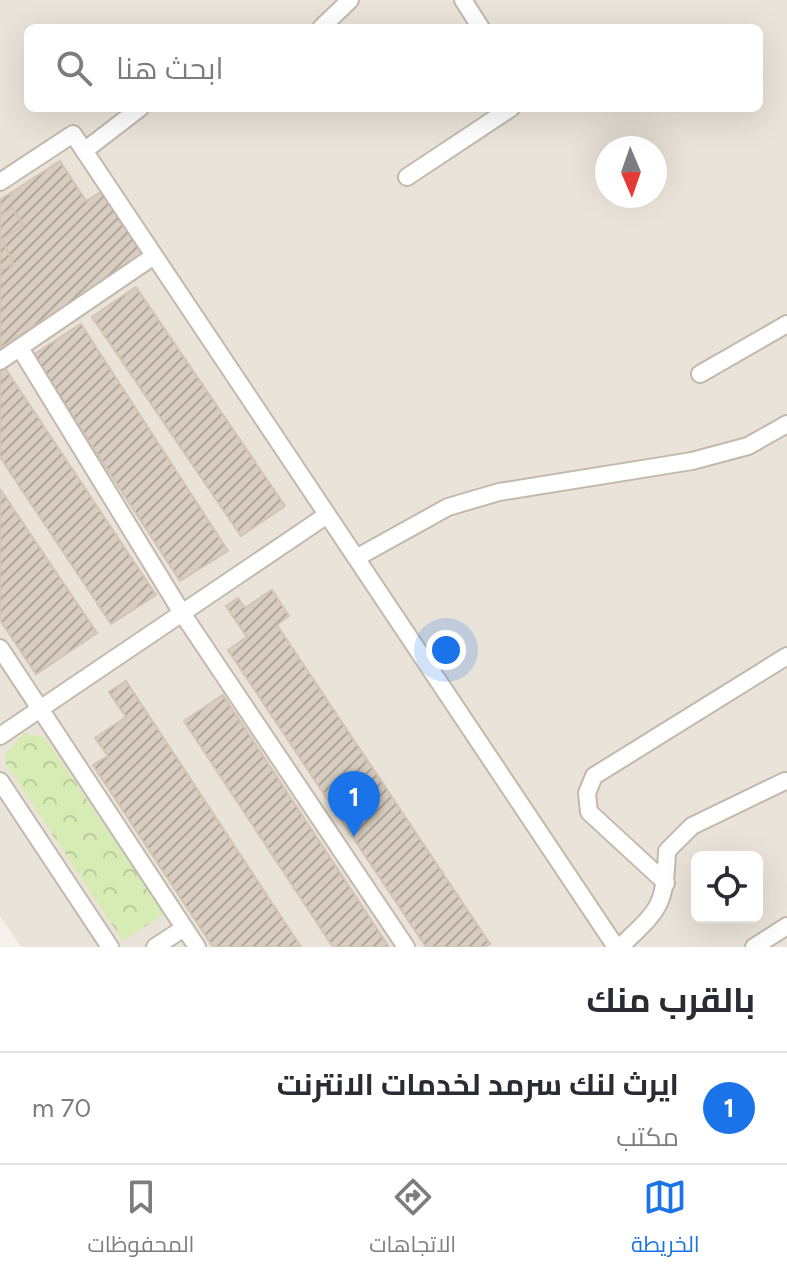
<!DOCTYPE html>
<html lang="ar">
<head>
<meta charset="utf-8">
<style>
  body { margin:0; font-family:Figtree,Cairo,sans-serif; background:#f7f7f7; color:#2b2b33; direction:rtl }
  .controls { position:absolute; right:24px; bottom:24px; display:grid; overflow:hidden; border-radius:12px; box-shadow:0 8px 32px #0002 }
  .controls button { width:72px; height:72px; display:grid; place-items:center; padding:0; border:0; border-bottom:2px solid #e1e1e2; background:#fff; color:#2b2b33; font:40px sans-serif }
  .compass { position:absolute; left:595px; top:136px; width:72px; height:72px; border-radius:50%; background:#fff; box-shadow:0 8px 32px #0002; rotate:178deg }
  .you { position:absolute; left:446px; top:650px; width:28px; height:28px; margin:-20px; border:6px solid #fff; border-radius:50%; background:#1a73e8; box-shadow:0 0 0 12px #1a73e833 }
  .badge { display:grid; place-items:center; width:52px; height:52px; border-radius:50%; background:#1a73e8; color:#fff; font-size:26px; font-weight:700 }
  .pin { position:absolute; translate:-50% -66px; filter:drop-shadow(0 2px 4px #0008) }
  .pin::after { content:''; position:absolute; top:42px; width:28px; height:24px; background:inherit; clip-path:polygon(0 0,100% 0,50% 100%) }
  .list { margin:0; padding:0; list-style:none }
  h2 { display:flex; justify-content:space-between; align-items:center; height:104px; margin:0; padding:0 32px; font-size:34px }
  h2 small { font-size:26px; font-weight:400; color:#7c7c81 }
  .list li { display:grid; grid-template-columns:52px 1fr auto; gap:24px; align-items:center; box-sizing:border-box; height:112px; padding:0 32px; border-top:2px solid #e1e1e2 }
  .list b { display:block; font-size:30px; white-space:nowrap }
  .list p { margin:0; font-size:26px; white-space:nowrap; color:#7c7c81 }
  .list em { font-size:26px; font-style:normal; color:#7c7c81 }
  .icon { flex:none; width:44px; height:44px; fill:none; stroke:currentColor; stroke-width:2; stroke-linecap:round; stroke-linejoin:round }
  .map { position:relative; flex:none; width:787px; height:947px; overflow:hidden; direction:ltr }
  .search { position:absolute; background:#fff; box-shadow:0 8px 32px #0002; left:24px; right:24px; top:24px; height:88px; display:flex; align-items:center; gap:20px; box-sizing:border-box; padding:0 28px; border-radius:12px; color:#7c7c81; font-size:30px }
  .sheet { height:216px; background:#fff }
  nav { display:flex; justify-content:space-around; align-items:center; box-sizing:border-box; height:112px; border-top:2px solid #e1e1e2; background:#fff; font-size:22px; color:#7c7c81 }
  nav a { display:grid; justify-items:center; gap:4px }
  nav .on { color:#1a73e8 }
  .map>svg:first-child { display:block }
  .residential { fill:#eae3d9; fill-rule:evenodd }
  .park { fill:url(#park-crowns) }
  .building { fill:url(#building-hatch); stroke:#d3c4b3; stroke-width:2 }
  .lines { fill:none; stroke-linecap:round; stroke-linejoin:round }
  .minor-casing { stroke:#c2b9ad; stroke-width:20 }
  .minor { stroke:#fff; stroke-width:16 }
</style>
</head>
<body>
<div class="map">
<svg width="787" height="947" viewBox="0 0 787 947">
  <defs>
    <pattern id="park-crowns" width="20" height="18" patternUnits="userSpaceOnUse" patternTransform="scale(2)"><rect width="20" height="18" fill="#d7ebb4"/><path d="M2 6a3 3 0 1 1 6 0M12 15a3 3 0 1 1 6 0" fill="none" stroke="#bacb9c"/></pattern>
    <pattern id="building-hatch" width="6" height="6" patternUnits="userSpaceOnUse" patternTransform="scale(2)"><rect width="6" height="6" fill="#d8cdc0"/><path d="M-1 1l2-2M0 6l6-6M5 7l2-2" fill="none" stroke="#b1a89d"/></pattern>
  </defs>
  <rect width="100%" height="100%" fill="#f6f2eb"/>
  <path class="residential" d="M 0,0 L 787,0 L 787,947 L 21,947 L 0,916 ZM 28,28 L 759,28 L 759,108 L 28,108 ZM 607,148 L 655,148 L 655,196 L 607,196 ZM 697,857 L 757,857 L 757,917 L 697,917 Z"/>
  <path class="park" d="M 24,733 L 44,737 L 165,913 L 123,941 L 6,764 L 5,755 Z"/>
  <path class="building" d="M 60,161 L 86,201 L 104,190 L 146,254 L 0,348 L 0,200 Z
    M 12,208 L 23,225 L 2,239 L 13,263 L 0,272 L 0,216 Z
    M 136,287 L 285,506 L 241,536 L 92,317 Z
    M 81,324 L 228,551 L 180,581 L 33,355 Z
    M 5,368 L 156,595 L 111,624 L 0,457 L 0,372 Z
    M 0,489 L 97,633 L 36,674 L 0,620 Z
    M 272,590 L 289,616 L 277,625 L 490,944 L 485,947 L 426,947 L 228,650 L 247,637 L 226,606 L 238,598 L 245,608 Z
    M 126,681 L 301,947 L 213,947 L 93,765 L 108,756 L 95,738 L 126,717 L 109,692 Z
    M 223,695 L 389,947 L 333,947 L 184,721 Z"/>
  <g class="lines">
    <g class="minor-casing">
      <path id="minor" d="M 463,0 L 481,28
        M 321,28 L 350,0
        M 84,151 L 140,108
        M 407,177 L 511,108
        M 0,182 L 73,134 L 616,947
        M 20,348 L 182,613 L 406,947
        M 0,361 L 154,256
        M 700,374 L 787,324
        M 356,558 L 448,507 L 499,492 L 692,461 L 748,446 L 787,424
        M 0,648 L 197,947
        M 0,736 L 327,515
        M 0,781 L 110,947
        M 666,883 L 589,812 L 587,793 L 594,776 L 787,656
        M 155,947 L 184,928
        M 620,947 C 659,909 665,908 667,851 L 692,826 L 785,781
        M 754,947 L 787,926"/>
    </g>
    <use href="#minor" class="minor"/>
  </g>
</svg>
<div class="controls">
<button><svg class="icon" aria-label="locate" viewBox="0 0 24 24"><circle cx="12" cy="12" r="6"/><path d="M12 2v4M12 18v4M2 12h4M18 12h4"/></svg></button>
</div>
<svg class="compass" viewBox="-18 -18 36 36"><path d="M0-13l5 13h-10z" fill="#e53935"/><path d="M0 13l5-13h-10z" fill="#7c7c81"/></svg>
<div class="you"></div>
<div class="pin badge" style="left:354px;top:837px">1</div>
<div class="search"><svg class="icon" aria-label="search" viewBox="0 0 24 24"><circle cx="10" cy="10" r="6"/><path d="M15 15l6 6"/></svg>ابحث هنا</div>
</div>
<section class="sheet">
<h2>بالقرب منك<small></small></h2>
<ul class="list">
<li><span class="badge">1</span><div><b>ايرث لنك سرمد لخدمات الانترنت</b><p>مكتب</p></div><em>70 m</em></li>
</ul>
</section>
<nav>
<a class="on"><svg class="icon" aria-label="map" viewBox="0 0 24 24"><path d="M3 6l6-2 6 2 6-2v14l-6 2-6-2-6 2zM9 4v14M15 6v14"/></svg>الخريطة</a>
<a><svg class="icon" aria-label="directions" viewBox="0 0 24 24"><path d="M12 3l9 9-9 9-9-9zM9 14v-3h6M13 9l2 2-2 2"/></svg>الاتجاهات</a>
<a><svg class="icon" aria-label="saved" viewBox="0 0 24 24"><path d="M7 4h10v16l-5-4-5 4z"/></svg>المحفوظات</a>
</nav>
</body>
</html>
